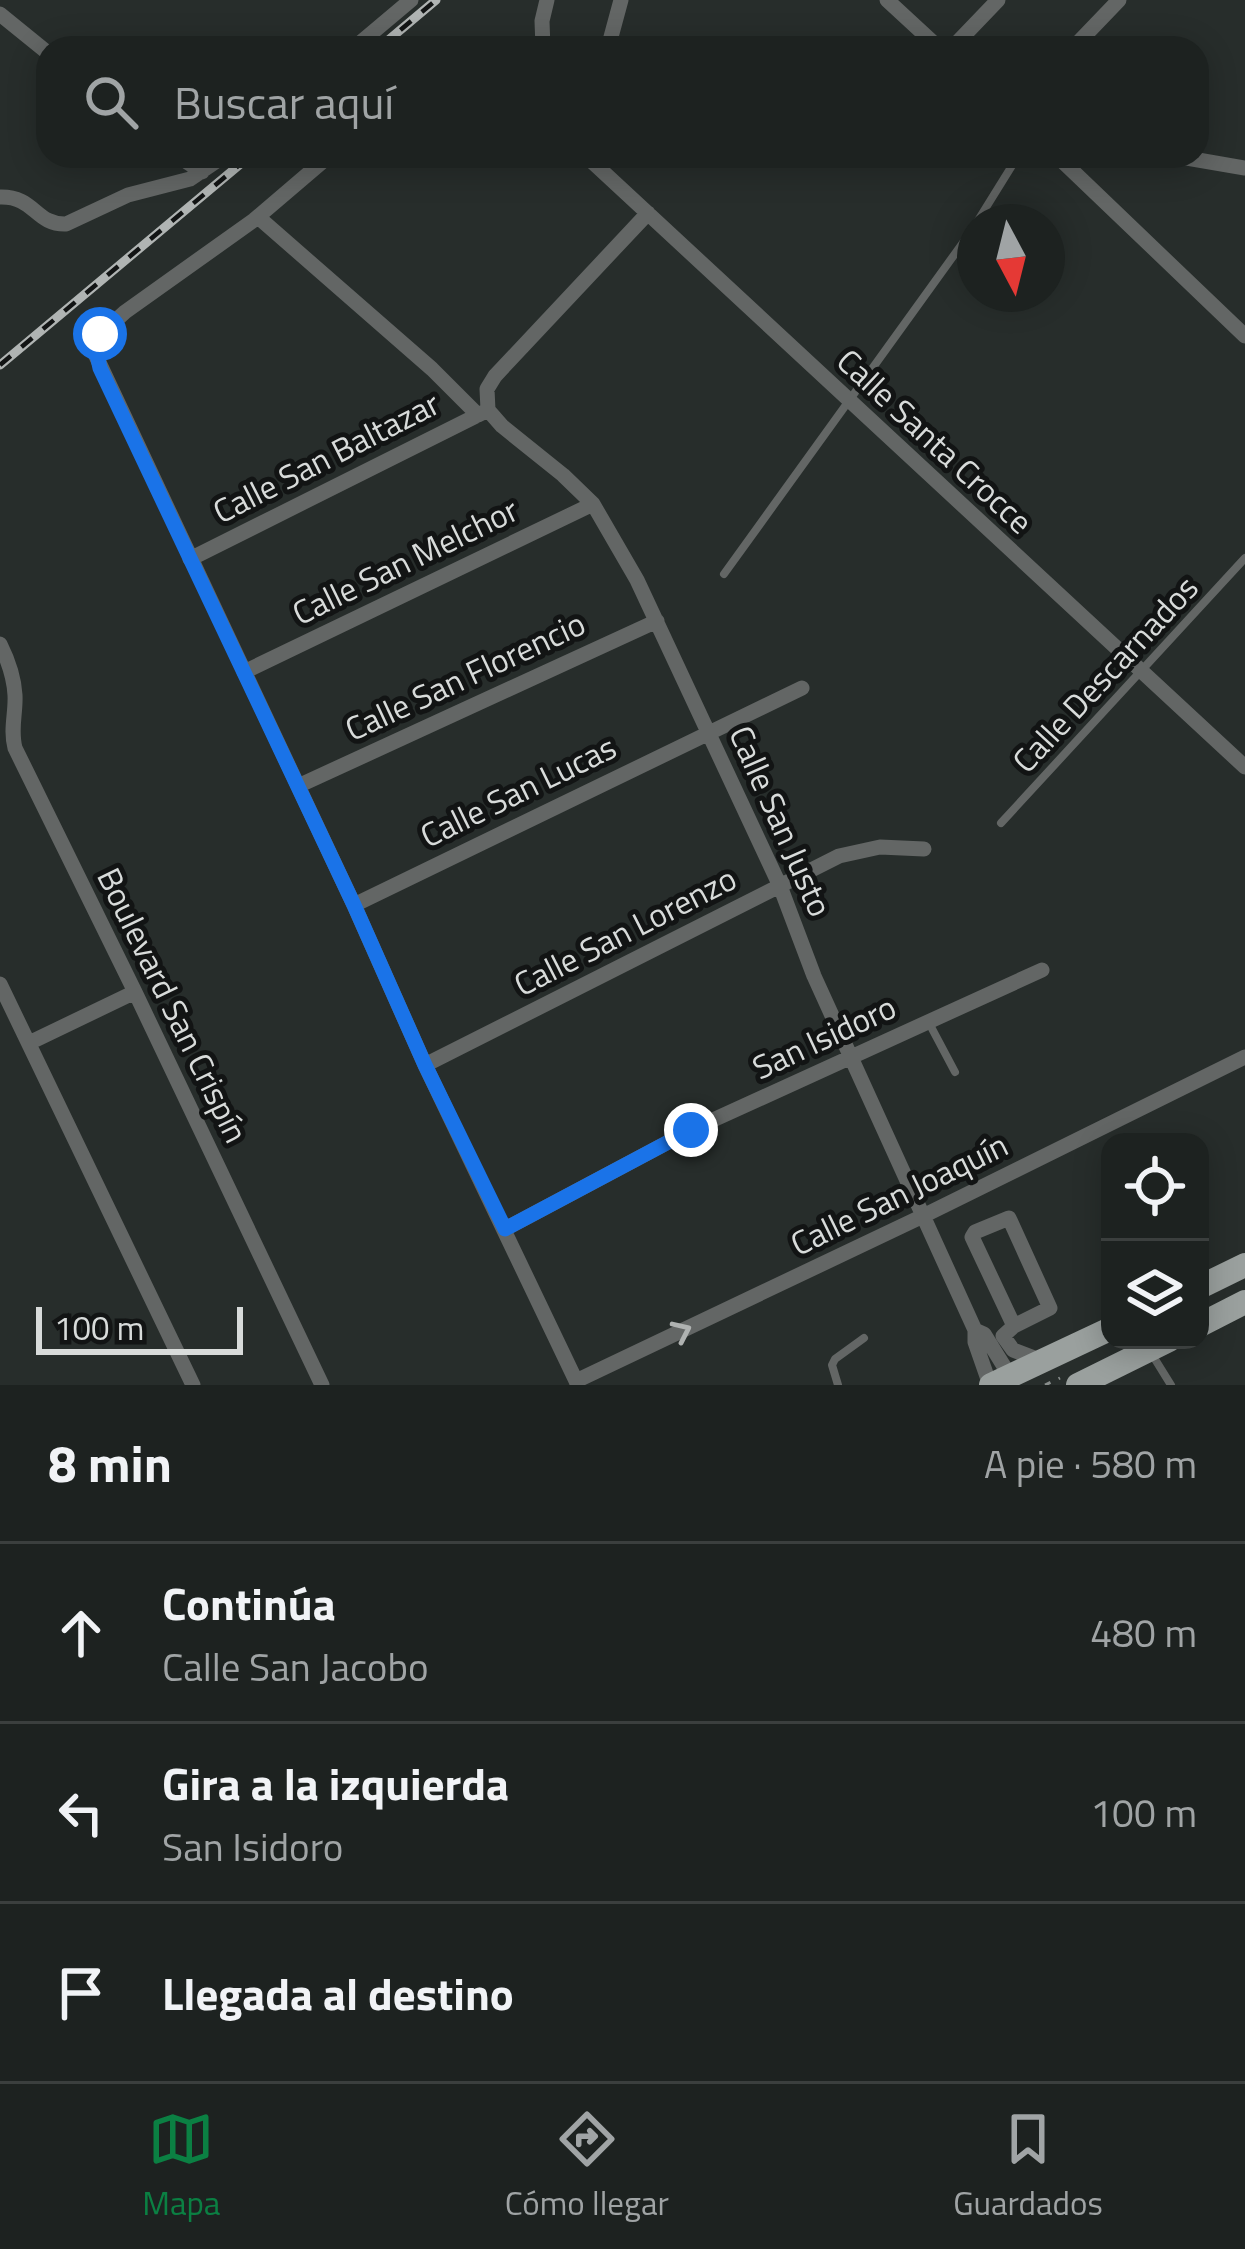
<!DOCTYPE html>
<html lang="es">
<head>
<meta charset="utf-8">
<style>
  body { margin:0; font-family:"Titillium Web",sans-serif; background:#252a29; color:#f1f3f6 }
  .controls { position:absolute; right:36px; bottom:36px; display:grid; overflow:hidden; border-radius:24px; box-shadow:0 6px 30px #0003 }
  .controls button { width:108px; height:108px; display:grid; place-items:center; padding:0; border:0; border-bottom:3px solid #3b3f3e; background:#1d2220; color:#f1f3f6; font:60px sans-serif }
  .compass { position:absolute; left:957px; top:204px; width:108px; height:108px; border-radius:50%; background:#1d2220; box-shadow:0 6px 30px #0003; rotate:173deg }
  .scale { position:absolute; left:36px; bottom:30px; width:207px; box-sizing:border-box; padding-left:12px; border:6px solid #d8dbda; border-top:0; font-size:33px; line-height:42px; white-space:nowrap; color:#d8dbda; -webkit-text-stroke:9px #121414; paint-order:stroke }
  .stop { position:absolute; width:36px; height:36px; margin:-27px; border:9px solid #1a73e8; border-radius:50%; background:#fff }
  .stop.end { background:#1a73e8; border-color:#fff; box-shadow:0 3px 12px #0008 }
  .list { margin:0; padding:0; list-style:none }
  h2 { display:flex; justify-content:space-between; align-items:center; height:156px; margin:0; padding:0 48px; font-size:51px }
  h2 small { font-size:39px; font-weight:400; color:#a0a4a5 }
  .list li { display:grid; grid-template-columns:78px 1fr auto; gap:36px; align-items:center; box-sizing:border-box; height:180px; padding:0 48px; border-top:3px solid #3b3f3e }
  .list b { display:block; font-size:45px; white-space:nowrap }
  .list p { margin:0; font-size:39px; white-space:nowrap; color:#a0a4a5 }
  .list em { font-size:39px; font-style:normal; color:#a0a4a5 }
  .icon { flex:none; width:66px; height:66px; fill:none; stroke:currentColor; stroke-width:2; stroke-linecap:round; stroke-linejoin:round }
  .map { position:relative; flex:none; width:1245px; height:1385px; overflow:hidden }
  .search { position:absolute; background:#1d2220; box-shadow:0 6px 30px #0003; left:36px; right:36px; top:36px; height:132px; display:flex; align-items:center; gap:30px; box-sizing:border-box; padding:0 42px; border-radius:36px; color:#a0a4a5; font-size:45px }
  .sheet { height:696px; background:#1d2220 }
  nav { display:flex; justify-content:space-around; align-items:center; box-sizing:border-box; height:168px; border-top:3px solid #3b3f3e; background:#1d2220; font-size:33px; color:#a0a4a5 }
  nav a { display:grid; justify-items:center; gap:6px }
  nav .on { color:#0b8043 }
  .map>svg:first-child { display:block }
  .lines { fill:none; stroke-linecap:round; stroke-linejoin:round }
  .path { stroke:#888d8b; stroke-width:3; stroke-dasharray:6 9; stroke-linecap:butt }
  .service { stroke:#636665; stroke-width:8 }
  .minor { stroke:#636665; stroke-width:15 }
  .primary { stroke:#9aa09e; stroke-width:24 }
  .rail-casing { stroke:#b0b4b3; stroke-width:9 }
  .rail { stroke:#121414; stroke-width:4.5; stroke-dasharray:14; stroke-linecap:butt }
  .oneway { stroke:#afb2b1 }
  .route { stroke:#1a73e8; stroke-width:15 }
  .labels { text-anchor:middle; stroke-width:10; stroke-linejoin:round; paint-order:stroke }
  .street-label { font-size:33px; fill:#d8dbda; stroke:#121414 }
</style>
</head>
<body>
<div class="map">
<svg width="1245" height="1385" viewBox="0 0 1245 1385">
  <rect width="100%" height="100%" fill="#272d2b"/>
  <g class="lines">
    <path class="path" d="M 1045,1385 L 1060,1378"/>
    <path class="service" d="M 977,222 L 1018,156
      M 724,574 L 975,226
      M 1001,823 L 1245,558
      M 929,1023 L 955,1072
      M 1153,1356 L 1171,1385
      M 838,1385 L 832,1365 L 835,1359 L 864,1338"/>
    <path class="minor" d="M 887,0 L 939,48
      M 0,14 L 48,53
      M 354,48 L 411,0
      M 543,48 L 542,21 L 547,0
      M 608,48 L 621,0
      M 952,48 L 998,0
      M 1073,48 L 1119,0
      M 178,156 L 202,172
      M 329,156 L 254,220 L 125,312 L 100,335 L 96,343 L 96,356 L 354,905 L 425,1065 L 578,1385
      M 586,156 L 1245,767
      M 1057,156 L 1245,336
      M 1175,156 L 1245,168
      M 0,197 C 35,196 35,225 66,224 L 128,195 L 190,179 L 224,156
      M 648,213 L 495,376 L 487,389 L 488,410 L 502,426 L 563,475 L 593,504 L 637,580 L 780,886 L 814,976 L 975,1330 L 975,1342 L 990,1385
      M 258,217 L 432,369 L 478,415
      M 190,559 L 488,410
      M 0,644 C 8,660 14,677 15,695 C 16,713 10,729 15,748 L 135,992 L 322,1385
      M 244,672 L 593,504
      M 298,786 L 657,621
      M 354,905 L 802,688
      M 0,984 L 193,1385
      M 29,1043 L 135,992
      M 425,1065 L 839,856 L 880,847 L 924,849
      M 505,1229 L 691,1130 L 1042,970
      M 1014,1326 L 972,1237 L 975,1232 L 1009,1218 L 1050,1308 L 1014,1326 L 1003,1336 L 1013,1350 L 1042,1361
      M 975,1330 L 984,1334 L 1010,1376
      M 576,1381 L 923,1216 L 1245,1057"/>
    <path class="primary" d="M 1200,1287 L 1245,1265
      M 1200,1325 L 1245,1302
      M 991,1385 L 1110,1329
      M 1078,1385 L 1169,1340"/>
    <g class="rail-casing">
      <path id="rail" d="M 379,48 L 436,0
        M 0,365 L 250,156"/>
    </g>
    <use href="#rail" class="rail"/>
  </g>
  <defs><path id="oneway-chevron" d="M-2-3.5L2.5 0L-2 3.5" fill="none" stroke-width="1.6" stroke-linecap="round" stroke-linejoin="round" transform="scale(3)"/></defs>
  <use class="oneway" href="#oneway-chevron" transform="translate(682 1331) rotate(-25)"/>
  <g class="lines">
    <path class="route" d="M 100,334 L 96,350 L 100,368 L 354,905 L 425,1065 L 505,1229 L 691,1130"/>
  </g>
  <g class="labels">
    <g class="street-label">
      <text transform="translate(935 441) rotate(43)" y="12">Calle Santa Crocce</text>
      <text transform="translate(326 457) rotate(-27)" y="12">Calle San Baltazar</text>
      <text transform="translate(405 561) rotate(-26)" y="12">Calle San Melchor</text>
      <text transform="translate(1105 674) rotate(-47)" y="12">Calle Descarnados</text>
      <text transform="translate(465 676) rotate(-25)" y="12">Calle San Florencio</text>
      <text transform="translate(518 791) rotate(-26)" y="12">Calle San Lucas</text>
      <text transform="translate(781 821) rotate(66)" y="12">Calle San Justo</text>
      <text transform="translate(625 931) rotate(-27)" y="12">Calle San Lorenzo</text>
      <text transform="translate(173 1005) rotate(64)" y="12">Boulevard San Crispín</text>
      <text transform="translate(824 1037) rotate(-25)" y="12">San Isidoro</text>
      <text transform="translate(899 1194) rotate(-26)" y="12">Calle San Joaquín</text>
    </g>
  </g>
</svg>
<div class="controls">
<button><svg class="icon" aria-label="locate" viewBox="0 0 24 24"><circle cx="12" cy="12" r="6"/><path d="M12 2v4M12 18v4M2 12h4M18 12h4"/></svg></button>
<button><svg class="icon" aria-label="layers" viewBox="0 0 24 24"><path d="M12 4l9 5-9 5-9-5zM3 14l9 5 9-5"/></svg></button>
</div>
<svg class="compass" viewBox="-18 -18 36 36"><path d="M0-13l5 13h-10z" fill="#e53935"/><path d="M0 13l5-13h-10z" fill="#a0a4a5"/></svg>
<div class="scale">100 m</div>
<div class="stop" style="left:100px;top:334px"></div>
<div class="stop end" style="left:691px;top:1130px"></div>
<div class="search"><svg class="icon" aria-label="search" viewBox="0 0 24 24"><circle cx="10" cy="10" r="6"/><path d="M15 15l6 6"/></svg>Buscar aquí</div>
</div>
<section class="sheet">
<h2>8 min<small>A pie · 580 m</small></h2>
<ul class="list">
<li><svg class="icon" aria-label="ahead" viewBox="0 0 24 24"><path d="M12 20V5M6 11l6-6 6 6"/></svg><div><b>Continúa</b><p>Calle San Jacobo</p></div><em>480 m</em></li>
<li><svg class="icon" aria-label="left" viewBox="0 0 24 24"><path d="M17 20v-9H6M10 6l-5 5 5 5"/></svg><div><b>Gira a la izquierda</b><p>San Isidoro</p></div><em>100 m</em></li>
<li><svg class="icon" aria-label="arrive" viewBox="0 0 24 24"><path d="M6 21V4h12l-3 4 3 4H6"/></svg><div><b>Llegada al destino</b></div></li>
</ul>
</section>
<nav>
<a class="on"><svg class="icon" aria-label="map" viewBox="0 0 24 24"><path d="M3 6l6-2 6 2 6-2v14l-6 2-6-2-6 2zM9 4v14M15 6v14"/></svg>Mapa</a>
<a><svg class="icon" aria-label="directions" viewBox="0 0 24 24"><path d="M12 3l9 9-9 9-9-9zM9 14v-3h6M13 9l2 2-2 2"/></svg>Cómo llegar</a>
<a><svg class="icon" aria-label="saved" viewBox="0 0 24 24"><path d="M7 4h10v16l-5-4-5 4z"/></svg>Guardados</a>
</nav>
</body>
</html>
